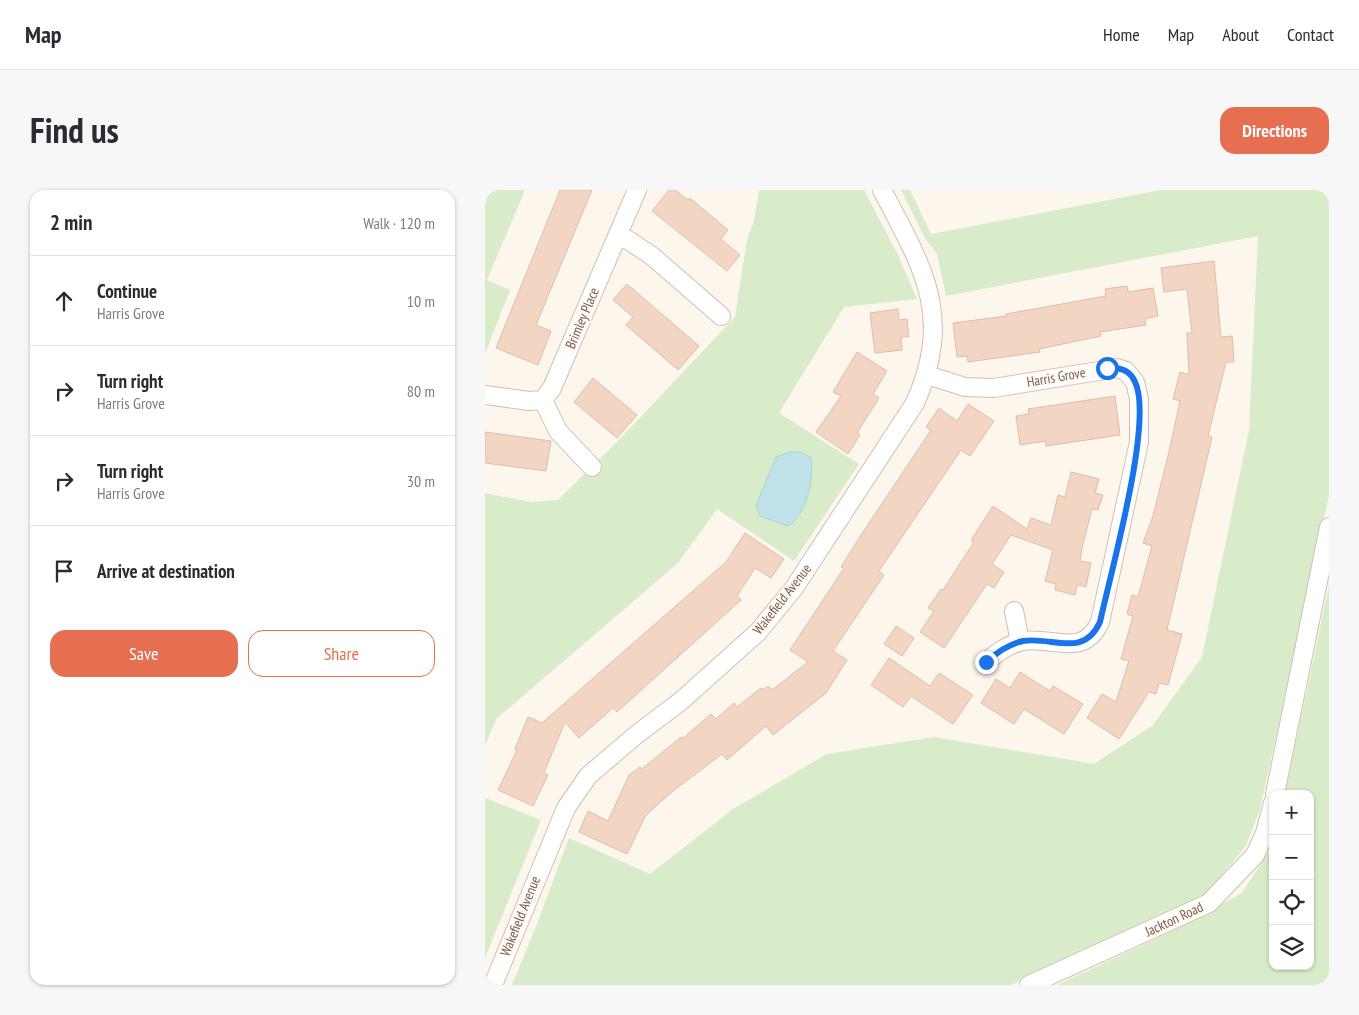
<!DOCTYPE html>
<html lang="en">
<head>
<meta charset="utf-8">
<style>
  body { margin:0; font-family:"PT Sans Narrow",sans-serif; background:#f7f7f7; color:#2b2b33 }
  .controls { position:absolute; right:15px; bottom:15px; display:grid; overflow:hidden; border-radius:10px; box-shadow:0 1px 4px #0004 }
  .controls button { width:45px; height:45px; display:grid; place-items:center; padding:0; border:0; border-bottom:1px solid #e1e1e2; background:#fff; color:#2b2b33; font:25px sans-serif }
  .stop { position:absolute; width:15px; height:15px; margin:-11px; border:4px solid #1a73e8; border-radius:50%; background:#fff }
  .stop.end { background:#1a73e8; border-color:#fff; box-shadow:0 1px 5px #0008 }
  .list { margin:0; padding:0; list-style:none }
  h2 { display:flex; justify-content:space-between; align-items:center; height:65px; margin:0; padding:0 20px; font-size:21px }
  h2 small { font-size:16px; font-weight:400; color:#7c7c81 }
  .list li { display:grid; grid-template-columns:32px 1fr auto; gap:15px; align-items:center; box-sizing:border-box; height:90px; padding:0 20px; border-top:1px solid #e1e1e2 }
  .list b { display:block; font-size:19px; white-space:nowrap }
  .list p { margin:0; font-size:16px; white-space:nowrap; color:#7c7c81 }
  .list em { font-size:16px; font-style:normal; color:#7c7c81 }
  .actions { display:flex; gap:10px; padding:15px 20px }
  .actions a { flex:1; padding:11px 0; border:1px solid #e76f51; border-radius:15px; text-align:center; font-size:18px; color:#e76f51 }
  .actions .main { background:#e76f51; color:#fff }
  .icon { flex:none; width:28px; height:28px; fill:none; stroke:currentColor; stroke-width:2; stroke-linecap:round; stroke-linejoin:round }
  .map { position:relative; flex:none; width:844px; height:795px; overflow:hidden; border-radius:15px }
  header { display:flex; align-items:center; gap:30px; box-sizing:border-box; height:70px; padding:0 25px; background:#fff; border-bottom:1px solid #e1e1e2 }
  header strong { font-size:24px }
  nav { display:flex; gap:28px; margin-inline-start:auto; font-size:18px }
  .intro { display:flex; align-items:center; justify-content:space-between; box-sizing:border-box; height:120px; padding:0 30px }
  h1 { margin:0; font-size:35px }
  .button { padding:12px 22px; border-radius:15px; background:#e76f51; color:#fff; font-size:18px; font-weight:700 }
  main { display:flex; gap:30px; padding:0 30px }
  aside { flex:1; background:#fff; border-radius:15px; box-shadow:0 1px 4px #0004 }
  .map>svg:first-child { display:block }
  .green { fill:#d8ecc9 }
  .water { fill:#bfe3e8; stroke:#a5d3da }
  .building { fill:#f3d5c3; stroke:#e6bba3 }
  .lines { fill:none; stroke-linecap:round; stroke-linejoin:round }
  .minor-casing { stroke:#d1beb0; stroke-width:20 }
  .minor { stroke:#fff; stroke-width:18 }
  .route { stroke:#1a73e8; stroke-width:6 }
  .labels { text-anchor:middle; stroke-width:4; stroke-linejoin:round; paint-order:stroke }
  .street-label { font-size:14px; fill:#7a5c4d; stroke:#fffaf3 }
</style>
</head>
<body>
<header>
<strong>Map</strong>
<nav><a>Home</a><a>Map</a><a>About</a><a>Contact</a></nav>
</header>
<div class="intro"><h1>Find us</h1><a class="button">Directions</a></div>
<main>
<aside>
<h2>2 min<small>Walk · 120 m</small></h2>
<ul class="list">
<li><svg class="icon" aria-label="ahead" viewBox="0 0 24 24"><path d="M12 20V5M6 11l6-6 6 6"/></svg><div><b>Continue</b><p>Harris Grove</p></div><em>10 m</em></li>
<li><svg class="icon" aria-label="right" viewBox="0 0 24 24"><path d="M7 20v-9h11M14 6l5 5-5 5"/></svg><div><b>Turn right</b><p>Harris Grove</p></div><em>80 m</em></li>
<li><svg class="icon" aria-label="right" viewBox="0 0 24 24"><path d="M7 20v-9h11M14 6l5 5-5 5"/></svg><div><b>Turn right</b><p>Harris Grove</p></div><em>30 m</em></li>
<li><svg class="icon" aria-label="arrive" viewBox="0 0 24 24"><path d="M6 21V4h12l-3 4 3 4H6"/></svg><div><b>Arrive at destination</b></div></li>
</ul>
<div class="actions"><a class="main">Save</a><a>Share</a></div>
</aside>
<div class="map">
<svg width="844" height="795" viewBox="0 0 844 795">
  <rect width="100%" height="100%" fill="#fdf6ec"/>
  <path class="green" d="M 0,0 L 40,0 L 2,90 L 25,100 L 0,164 Z
    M 274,0 L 379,0 L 414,67 L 432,109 L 359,117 L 294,223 L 374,274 L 309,371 L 232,319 L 193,373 L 11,529 L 0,556 L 0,303 L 46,312 L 73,310 L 132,252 L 250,127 L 262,49 L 269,31 Z
    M 416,0 L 425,0 L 446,44 L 676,0 L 844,0 L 844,305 L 775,619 L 761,656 L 720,705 L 672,730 L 526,795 L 27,795 L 52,734 L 84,648 L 165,684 L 248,619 L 342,564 L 449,547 L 609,574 L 668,535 L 717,467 L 764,240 L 773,46 L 461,106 L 452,64 L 440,48 Z
    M 844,395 L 844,795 L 572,795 L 685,742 L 757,703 L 788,655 L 788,776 L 825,776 L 825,604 L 800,604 Z
    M 0,608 L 56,630 L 0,768 Z"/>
  <path class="water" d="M 305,262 L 316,262 L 326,268 C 329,290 322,323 303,336 L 275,326 L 271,316 L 291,267 Z"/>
  <path class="building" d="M 75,0 L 107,0 L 51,135 L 66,141 L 53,175 L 11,158 Z
    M 184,0 L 190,0 L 203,10 L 205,8 L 243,40 L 236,49 L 255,65 L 242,81 L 167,21 Z
    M 729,71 L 736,147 L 747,146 L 749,172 L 741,172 L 723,246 L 727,247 L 682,440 L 697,444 L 683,495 L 674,493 L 671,504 L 664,502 L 634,549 L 602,528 L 617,504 L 631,512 L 644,471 L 636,469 L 648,426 L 642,424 L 647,405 L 653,407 L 667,356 L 658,353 L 668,326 L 684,262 L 695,211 L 688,209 L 695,182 L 704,185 L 702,143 L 707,143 L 702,99 L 679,102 L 676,78 Z
    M 142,94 L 214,156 L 193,180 L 141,135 L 148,127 L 128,110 Z
    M 642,96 L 643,102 L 668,98 L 673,126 L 660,129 L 661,135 L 615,142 L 616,146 L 554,159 L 555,162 L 483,172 L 482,166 L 472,167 L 468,133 L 521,126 L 521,124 L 621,106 L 620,99 Z
    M 413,119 L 414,130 L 422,129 L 424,147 L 416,147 L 417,160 L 390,163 L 385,123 Z
    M 372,162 L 402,181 L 388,204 L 394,208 L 372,243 L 375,245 L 363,264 L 331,242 L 356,206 L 348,202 Z
    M 108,188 L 152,225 L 132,248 L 89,212 Z
    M 630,206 L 635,245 L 561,256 L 561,251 L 535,255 L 531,226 L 544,224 L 543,219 Z
    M 483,214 L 509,231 L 485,266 L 476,260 L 394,381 L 399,385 L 348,461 L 362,470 L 341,503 L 288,545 L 281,536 L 242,570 L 237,564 L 188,601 L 161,625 L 142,664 L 94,642 L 103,621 L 123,631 L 144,585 L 155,577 L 157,579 L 196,547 L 197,549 L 226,524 L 231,529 L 249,513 L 252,517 L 276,498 L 278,500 L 283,496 L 287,500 L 323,472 L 305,460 L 359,378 L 356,377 L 376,345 L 446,240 L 441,237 L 454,218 L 472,231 Z
    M 0,242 L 66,251 L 61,281 L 0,273 Z
    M 586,282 L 614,289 L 610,303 L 618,305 L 613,320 L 607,319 L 597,358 L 595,371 L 606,373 L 601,397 L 592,395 L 590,405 L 570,400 L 571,394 L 560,391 L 568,360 L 526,345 L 507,374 L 519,382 L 509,398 L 502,394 L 459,458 L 435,442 L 449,421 L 443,418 L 456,399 L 458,400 L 489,352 L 486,350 L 508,316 L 542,339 L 546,328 L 566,335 L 573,305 L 580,307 Z
    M 260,343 L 299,369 L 286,388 L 270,378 L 252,406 L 256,410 L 132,522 L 128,518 L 94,548 L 80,532 L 59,583 L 63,585 L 48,616 L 13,600 L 32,560 L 30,559 L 43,527 L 57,533 L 241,372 Z
    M 411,436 L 429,448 L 417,466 L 399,454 Z
    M 404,468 L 445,496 L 454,483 L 488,505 L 468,534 L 426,506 L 418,517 L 386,495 Z
    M 535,482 L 565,501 L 568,496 L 598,514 L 579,544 L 539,519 L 529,534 L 496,513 L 511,489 L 525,498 Z"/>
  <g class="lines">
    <g class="minor-casing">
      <path id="minor" d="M 134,44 L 167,66 L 236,126
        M 442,185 L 480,197 L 509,198 L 632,178 L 641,181 L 650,192 L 654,209 L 654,252 L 615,432 C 598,469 567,446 538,451 C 523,454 512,463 501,472
        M 0,205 L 44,211 L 58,210 L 67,198 L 152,0
        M 58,210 L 73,241 L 107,277
        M 529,421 L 535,452
        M 790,604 L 844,337
        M 8,795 L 81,618 L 103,586 L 151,545 L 196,511 L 273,442 L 309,398 L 430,213 C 469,125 438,78 397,0
        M 544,795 L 724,713 L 770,665 L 780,643 L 788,613"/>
    </g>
    <use href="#minor" class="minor"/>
  </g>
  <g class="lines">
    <path class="route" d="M 501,472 C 512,463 523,454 538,451 C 567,446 598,469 615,432 C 625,385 669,230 650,192 C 645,180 634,177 622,178"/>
  </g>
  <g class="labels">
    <g class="street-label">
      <text transform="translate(97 128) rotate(-67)" y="5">Brimley Place</text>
      <text transform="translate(571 187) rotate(-10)" y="5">Harris Grove</text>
      <text transform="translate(297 409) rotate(-52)" y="5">Wakefield Avenue</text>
      <text transform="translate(35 726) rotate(-68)" y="5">Wakefield Avenue</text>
      <text transform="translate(689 729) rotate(-25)" y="5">Jackton Road</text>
    </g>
  </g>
</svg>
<div class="controls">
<button>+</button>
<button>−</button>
<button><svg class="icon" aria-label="locate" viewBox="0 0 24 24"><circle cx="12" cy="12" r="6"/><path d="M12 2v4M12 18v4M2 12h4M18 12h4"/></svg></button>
<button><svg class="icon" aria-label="layers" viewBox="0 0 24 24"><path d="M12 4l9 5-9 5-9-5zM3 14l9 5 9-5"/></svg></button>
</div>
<div class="stop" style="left:622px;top:178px"></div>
<div class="stop end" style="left:501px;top:472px"></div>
</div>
</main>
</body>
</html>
